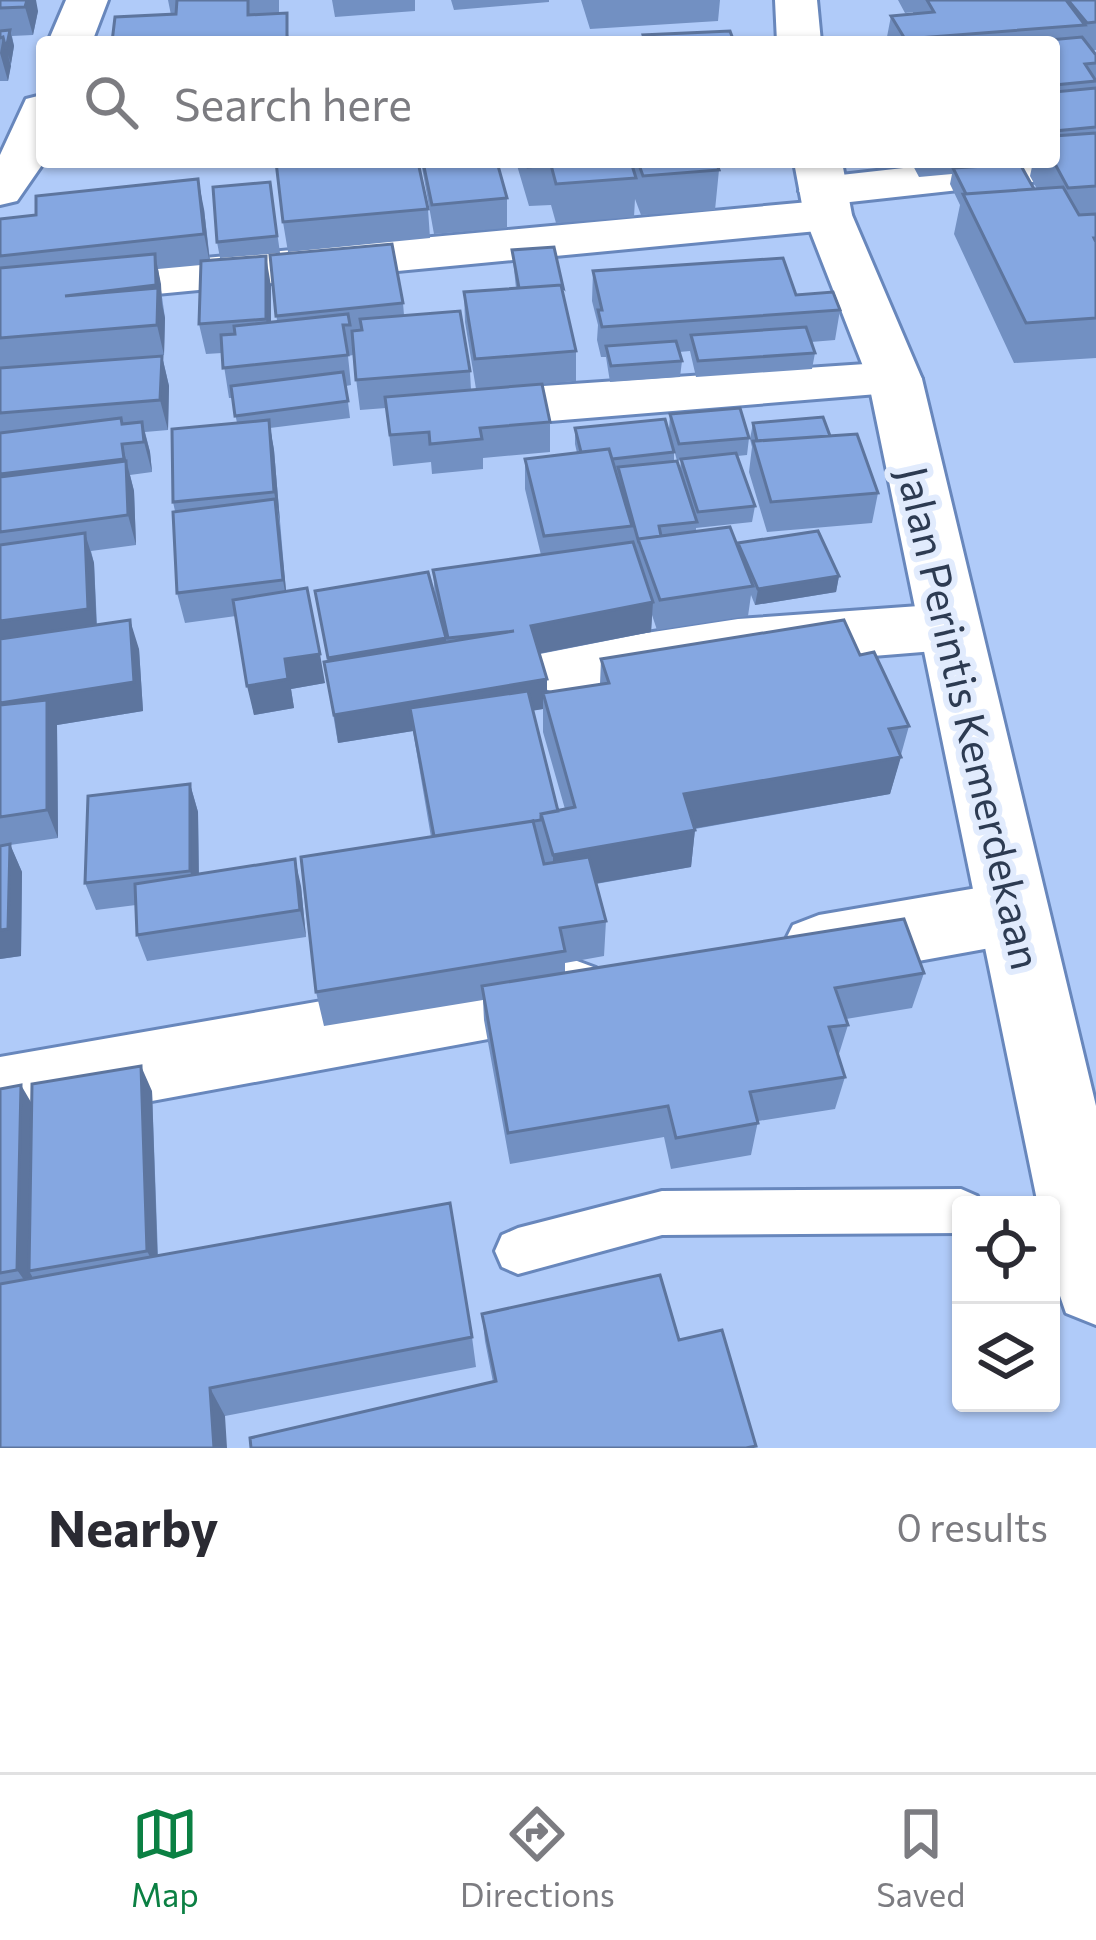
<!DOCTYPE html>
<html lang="en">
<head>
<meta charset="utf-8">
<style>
  body { margin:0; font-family:Commissioner,sans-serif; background:#f2f2f3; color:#2b2b33 }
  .controls { position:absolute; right:36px; bottom:36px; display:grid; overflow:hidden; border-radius:12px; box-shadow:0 3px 9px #0004 }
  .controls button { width:108px; height:108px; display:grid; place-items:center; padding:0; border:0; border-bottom:3px solid #e1e1e2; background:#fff; color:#2b2b33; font:60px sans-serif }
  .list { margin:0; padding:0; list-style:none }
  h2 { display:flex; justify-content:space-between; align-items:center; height:156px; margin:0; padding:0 48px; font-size:51px }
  h2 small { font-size:39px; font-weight:400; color:#7c7c81 }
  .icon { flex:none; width:66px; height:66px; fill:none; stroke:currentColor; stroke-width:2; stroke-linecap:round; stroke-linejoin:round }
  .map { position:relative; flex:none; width:1096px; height:1448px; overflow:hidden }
  .search { position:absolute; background:#fff; box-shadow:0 3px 9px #0004; left:36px; right:36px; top:36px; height:132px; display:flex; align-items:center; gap:30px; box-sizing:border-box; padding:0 42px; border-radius:12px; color:#7c7c81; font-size:45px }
  .sheet { height:324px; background:#fff }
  nav { display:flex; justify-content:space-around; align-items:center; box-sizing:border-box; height:168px; border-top:3px solid #e1e1e2; background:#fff; font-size:33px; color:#7c7c81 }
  nav a { display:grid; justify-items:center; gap:6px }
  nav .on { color:#0b8043 }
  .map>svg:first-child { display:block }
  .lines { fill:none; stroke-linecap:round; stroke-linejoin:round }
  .service-casing { stroke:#6887bc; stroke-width:6 }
  .minor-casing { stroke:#6887bc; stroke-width:6 }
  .tertiary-casing { stroke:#6887bc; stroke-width:6 }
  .service { fill:#fff; fill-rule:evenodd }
  .minor { fill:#fff; fill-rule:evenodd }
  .tertiary { fill:#fff; fill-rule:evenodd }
  .wall { fill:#7290c2; fill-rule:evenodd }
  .shaded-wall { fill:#5d759e }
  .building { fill:#85a7e1; stroke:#5d759e; stroke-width:3 }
  .labels { text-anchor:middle; stroke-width:12; stroke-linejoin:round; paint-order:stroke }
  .street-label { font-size:42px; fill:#2d3b52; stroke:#e1ebfd }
</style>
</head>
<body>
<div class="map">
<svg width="1096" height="1448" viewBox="0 0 1096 1448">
  <rect width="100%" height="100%" fill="#b0cbf9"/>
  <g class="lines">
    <g class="service-casing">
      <path id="service" d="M 961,1189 L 977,1196 L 981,1205 L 961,1205 L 961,1233 L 662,1235 L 518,1274 L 502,1267 L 495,1251 L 502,1235 L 518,1228 L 662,1191 Z"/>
    </g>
    <g class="minor-casing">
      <path id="minor" d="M 66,0 L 108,0 L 92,42 L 48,42 Z
        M 42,95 L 44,162 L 17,201 L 0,205 L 0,155 L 26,99 Z
        M 1096,147 L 1096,175 L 841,203 L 852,215 L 845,225 L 828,230 L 0,309 L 0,277 L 809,202 L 799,191 L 806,181 L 823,177 L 957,162 L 1054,162 L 1054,151 Z
        M 895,362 L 914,367 L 922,379 L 914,391 L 514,424 L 494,419 L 486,406 L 494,393 L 514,388 Z
        M 947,604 L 969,611 L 978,627 L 969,643 L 947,650 L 738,667 L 561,694 L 538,687 L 529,670 L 538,653 L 561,646 L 738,619 Z
        M 1012,882 L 1038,891 L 1048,913 L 1038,935 L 1012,944 L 819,979 L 793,969 L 782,947 L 793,925 L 819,915 Z
        M 569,958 L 596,968 L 606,991 L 596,1014 L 569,1024 L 0,1129 L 0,1057 Z"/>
    </g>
    <g class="tertiary-casing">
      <path id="tertiary" d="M 775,0 L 817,0 L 821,42 L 777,42 Z
        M 794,162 L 842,162 L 852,215 L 922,379 L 1096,1106 L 1096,1325 L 1066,1313 L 1051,1270 L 1051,1205 L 1038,1205 L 868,379 L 804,215 Z"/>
    </g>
    <use href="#service" class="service"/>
    <use href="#minor" class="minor"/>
    <use href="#tertiary" class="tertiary"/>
  </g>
  <path class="wall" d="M 0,0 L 38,11 L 33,35 L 12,36 L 14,46 L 8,81 L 0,81 Z
    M 168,0 L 279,0 L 279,13 L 291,42 L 112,42 L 171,15 Z
    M 332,0 L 415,0 L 415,11 L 335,17 Z
    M 451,0 L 549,0 L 549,2 L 454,10 Z
    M 581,0 L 720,0 L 718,21 L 590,29 Z
    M 898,0 L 1096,0 L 1096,50 L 1093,51 L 1096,55 L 1096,358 L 1014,363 L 954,234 L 960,205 L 950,184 L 952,174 L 919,177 L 911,162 L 1030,162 L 1001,165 L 1037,189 L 1030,176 L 1033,162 L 1054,162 L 1054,42 L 886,42 L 891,16 L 913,14 L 913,12 L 905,13 Z
    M 421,162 L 497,162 L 507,198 L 507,228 L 434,234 Z
    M 516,162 L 716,162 L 719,170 L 715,210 L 641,215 L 635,199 L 634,217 L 556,223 L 551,205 L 529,206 Z
    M 270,182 L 280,253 L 220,258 L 217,242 Z
    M 204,209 L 210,260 L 271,286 L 271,322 L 277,321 L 270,255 L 403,303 L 404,315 L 470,371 L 471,390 L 476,389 L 465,322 L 464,292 L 516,288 L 512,250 L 563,287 L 563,294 L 576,351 L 576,381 L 542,384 L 550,422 L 550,452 L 483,458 L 483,469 L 432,474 L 431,462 L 393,466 L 386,408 L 360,410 L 351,339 L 353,355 L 348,356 L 351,385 L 346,386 L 350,418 L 270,428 L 274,450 L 286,592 L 325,683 L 291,689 L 294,708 L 254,715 L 236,616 L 185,623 L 177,593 L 175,511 L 173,502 L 237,423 L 232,398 L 229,398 L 222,353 L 206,354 L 199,324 L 201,265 L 158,269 L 165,318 L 164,355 L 98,361 L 162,356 L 169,386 L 168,430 L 145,432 L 150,452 L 152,472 L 130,475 L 134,491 L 136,545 L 91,551 L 94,563 L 97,625 L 139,649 L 143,711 L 57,725 L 58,838 L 10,845 L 22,872 L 21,956 L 0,959 L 0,219 Z
    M 428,209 L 430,238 L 288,252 L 283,222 Z
    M 593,271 L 796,295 L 840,310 L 835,340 L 811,342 L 815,353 L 812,369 L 696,377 L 690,351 L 679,352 L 682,361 L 680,377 L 610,382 L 606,357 L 601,357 L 597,340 L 598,325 L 592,301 Z
    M 670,414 L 749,438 L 747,455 L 737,456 L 755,506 L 752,522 L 696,528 L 696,531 L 738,548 L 738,543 L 839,576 L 836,592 L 755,605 L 751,595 L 748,616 L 657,630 L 652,615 L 651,632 L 540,654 L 547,693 L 600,684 L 601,659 L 860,655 L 909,726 L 890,794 L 695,829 L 691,867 L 596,884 L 606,921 L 604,956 L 565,963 L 565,973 L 924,973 L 912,1008 L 846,1019 L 848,1025 L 838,1057 L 845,1077 L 835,1109 L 758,1121 L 751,1155 L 671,1169 L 664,1137 L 510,1164 L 484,1020 L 483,1000 L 324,1026 L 316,992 L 431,837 L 413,731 L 338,743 L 324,662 L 328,661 L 315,591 L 435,598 L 433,570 L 541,555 L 525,489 L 525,459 L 577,453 L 575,444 L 575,428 L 674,452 L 674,462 L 680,470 L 681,460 L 677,461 L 669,430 ZM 543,709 L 543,732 L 565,809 L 558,811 L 533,710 Z
    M 753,423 L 830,436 L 878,493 L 872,523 L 767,532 L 749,472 L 752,447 L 750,439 Z
    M 190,784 L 198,812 L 199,874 L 301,886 L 306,937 L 147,961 L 137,935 L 136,905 L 96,910 L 85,883 Z
    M 0,1089 L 32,1104 L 152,1091 L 158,1256 L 472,1337 L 476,1367 L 225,1416 L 0,1448 Z
    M 482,1314 L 679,1340 L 493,1382 L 485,1341 Z"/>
  <path class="shaded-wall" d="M 27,0 L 36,0 L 38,11 L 33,35 L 25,7 Z
    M 10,30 L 14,46 L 11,64 L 6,49 Z
    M 3,37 L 11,66 L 8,81 L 0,53 Z
    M 198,179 L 204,209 L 210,264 L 204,234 Z
    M 155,254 L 161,284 L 162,304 L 165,318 L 164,355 L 157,325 L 65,296 Z
    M 266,256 L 271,286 L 271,349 L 266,319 Z
    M 162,356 L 169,386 L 168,430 L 160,400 Z
    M 269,420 L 274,450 L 280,522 L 274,492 Z
    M 142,422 L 150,452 L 152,472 L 144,442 Z
    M 122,444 L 134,491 L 136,545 L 128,515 L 126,468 Z
    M 275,499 L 280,529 L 288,610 L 283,580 Z
    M 85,533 L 94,563 L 97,638 L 0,653 L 0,621 Z
    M 839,576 L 836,592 L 755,605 L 758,589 Z
    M 653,602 L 651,632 L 532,655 L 531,626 Z
    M 130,620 L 139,649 L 143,711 L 57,725 L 58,838 L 47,810 L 0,734 L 0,703 Z
    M 446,638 L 448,667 L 333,687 L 328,658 Z
    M 320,654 L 325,683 L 291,689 L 294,708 L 254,715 L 247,686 L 285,659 Z
    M 547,679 L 547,708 L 543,693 L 543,709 L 414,731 L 410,708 L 413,731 L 338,743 L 334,715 Z
    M 901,757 L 890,794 L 680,831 L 684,794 Z
    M 190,784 L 198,812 L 199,898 L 190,871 Z
    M 695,830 L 691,867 L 553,891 L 553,855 Z
    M 10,844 L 22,872 L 21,956 L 0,959 L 0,930 Z
    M 295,859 L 301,886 L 306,937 L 300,910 Z
    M 141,1066 L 152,1091 L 158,1272 L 147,1251 Z
    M 21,1085 L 35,1109 L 29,1271 L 32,1276 L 32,1291 L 17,1270 Z
    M 210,1388 L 225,1416 L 227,1448 L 214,1448 Z"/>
  <path class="building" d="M 0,0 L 27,0 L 25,7 L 0,8 Z
    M 177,0 L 248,0 L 248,15 L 287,13 L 287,39 L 253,42 L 112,42 L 115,17 L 176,14 Z
    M 927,0 L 1066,0 L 1085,25 L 905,39 L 891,16 L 934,12 Z
    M 1068,0 L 1096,0 L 1096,22 L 1087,23 Z
    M 10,30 L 6,49 L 3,37 L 0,38 L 0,31 Z
    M 730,31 L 734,42 L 645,42 L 643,35 Z
    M 1082,37 L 1096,55 L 1096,63 L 1085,64 L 1096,81 L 1054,85 L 1054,42 L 1027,42 Z
    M 1096,88 L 1096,127 L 1054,131 L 1054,92 Z
    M 1096,133 L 1096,186 L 1068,188 L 1054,162 L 1054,136 Z
    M 276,162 L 418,162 L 428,209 L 283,222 Z
    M 423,162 L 497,162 L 507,198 L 432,205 Z
    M 527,162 L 631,162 L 636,178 L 556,184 L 551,165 L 528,167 Z
    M 638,162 L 716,162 L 719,170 L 643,176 Z
    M 1020,164 L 1034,189 L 966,194 L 953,168 Z
    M 198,179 L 204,234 L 0,256 L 0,219 L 36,215 L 36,196 Z
    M 270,182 L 277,236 L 217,242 L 213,187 Z
    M 1063,187 L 1079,215 L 1096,214 L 1096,238 L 1094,238 L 1096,242 L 1096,318 L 1026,323 L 963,194 Z
    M 392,244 L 403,303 L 276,316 L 270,255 Z
    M 554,247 L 563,287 L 561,285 L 519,288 L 512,250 Z
    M 155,254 L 156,285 L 65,296 L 158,288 L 157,325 L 0,338 L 0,268 Z
    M 266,256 L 266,319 L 199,324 L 201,261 Z
    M 783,258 L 796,295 L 833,292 L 840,310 L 602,327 L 598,310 L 602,310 L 593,271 Z
    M 561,285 L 576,351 L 475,359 L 464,292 Z
    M 460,311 L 470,371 L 356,380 L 352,331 L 362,330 L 360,319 Z
    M 348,314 L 350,325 L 343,325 L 348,355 L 223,368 L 221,335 L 235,334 L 234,326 Z
    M 806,327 L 815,353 L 698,361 L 691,335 Z
    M 676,341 L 682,361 L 611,366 L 606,346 Z
    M 162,356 L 160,400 L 0,413 L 0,368 Z
    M 343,372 L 348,401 L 235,416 L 231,386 Z
    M 542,384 L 550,422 L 480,428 L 482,439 L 430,444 L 429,432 L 390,435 L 385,397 Z
    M 740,408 L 749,438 L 679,444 L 670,414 Z
    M 823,417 L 830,436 L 757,441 L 753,423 Z
    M 121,418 L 122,424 L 142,422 L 144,442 L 122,444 L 124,459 L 0,474 L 0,433 Z
    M 665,419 L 674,452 L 612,459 L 609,449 L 581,452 L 575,428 Z
    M 269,420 L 274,492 L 173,502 L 172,429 Z
    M 857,434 L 878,493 L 771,502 L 753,441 Z
    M 609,449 L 632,526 L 544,536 L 525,459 Z
    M 736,453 L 755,506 L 698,512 L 681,459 Z
    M 126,461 L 128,515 L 0,532 L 0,477 Z
    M 677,461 L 697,522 L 659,526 L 661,536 L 638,539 L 639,543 L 618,467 Z
    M 275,499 L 283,580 L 177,593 L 173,512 Z
    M 730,527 L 753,586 L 660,600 L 638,539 Z
    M 818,531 L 839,576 L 758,589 L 738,543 Z
    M 85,533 L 88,609 L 0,621 L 0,545 Z
    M 633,542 L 653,602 L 531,626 L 547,679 L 334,715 L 324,662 L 514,631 L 448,638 L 433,570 Z
    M 428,572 L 446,638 L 328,658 L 315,591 Z
    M 307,588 L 320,654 L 285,659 L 288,679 L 247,686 L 233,600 Z
    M 130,620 L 134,682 L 0,703 L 0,639 Z
    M 844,620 L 860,655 L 874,652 L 909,726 L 889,729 L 901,757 L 684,794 L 695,830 L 553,855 L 541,814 L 575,807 L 543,693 L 609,683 L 601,659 Z
    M 528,691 L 558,811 L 541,814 L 541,820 L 434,836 L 410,708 Z
    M 47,700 L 47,810 L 0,817 L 0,705 Z
    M 190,784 L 190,871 L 85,883 L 88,796 Z
    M 533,821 L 544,864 L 589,857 L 606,921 L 560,928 L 565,951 L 316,992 L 301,857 Z
    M 10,844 L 8,929 L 0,930 L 0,846 Z
    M 295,859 L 300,910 L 137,935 L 135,884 Z
    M 904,919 L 924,973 L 835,988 L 848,1025 L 829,1027 L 845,1077 L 750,1092 L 758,1123 L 676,1138 L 668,1106 L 508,1133 L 482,986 Z
    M 141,1066 L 147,1251 L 29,1271 L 32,1084 Z
    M 21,1085 L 17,1270 L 0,1273 L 0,1089 Z
    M 450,1203 L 472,1337 L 210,1388 L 214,1448 L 0,1448 L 0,1284 Z
    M 660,1275 L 679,1340 L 722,1330 L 756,1446 L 746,1448 L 251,1448 L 250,1438 L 496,1381 L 482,1314 Z"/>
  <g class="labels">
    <g class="street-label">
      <text transform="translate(969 718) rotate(77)" y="15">Jalan Perintis Kemerdekaan</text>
    </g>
  </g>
</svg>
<div class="controls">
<button><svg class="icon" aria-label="locate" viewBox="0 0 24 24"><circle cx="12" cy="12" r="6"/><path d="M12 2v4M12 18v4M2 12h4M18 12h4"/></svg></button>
<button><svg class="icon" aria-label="layers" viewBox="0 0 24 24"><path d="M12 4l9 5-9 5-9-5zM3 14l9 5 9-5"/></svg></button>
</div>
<div class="search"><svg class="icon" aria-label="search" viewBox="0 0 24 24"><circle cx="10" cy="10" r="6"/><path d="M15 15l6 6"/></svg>Search here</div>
</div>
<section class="sheet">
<h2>Nearby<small>0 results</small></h2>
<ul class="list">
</ul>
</section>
<nav>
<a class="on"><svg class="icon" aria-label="map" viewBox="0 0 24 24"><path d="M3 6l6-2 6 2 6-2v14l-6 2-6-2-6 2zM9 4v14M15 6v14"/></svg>Map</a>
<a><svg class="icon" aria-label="directions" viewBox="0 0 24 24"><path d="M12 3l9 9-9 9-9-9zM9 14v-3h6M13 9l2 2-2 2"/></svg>Directions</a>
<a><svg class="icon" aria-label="saved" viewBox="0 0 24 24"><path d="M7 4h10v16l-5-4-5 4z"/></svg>Saved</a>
</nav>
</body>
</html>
